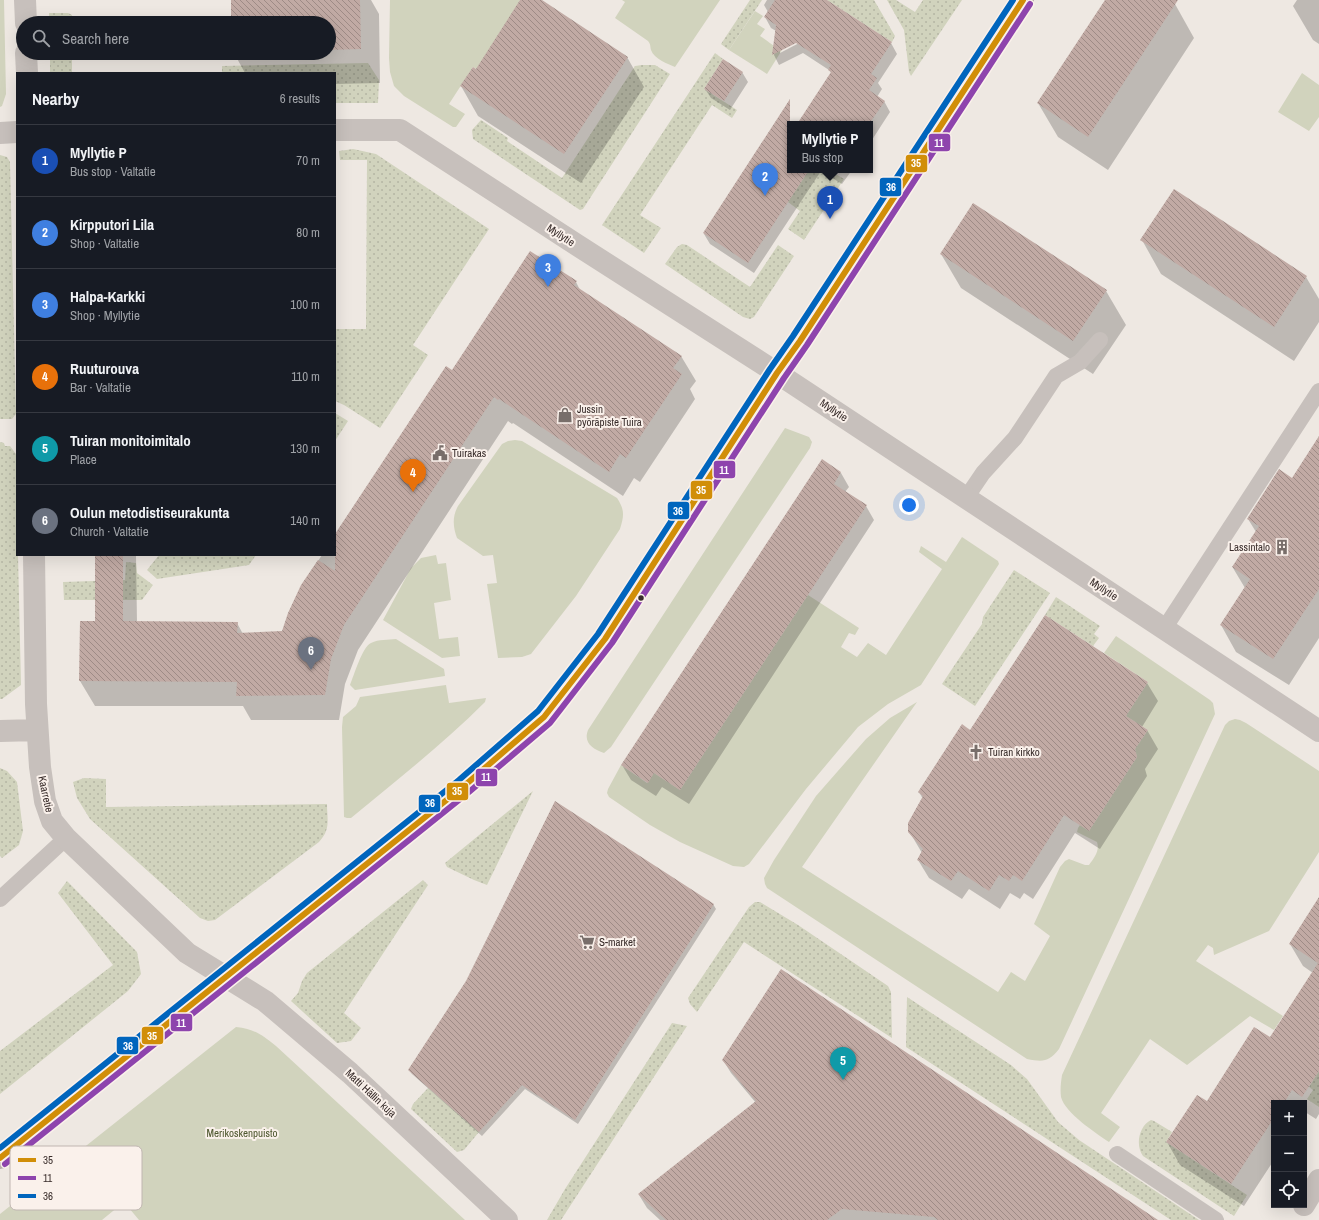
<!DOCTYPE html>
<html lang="en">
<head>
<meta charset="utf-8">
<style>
  body { margin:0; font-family:"Archivo Narrow",sans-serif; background:#242831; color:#f1f3f6 }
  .controls { position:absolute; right:12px; bottom:12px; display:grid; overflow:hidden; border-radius:0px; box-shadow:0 4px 16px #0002 }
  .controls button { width:36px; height:36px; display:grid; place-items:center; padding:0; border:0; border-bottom:1px solid #363941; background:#171b24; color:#f1f3f6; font:20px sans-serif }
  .you { position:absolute; left:909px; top:505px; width:14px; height:14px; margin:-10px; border:3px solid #fff; border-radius:50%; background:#1a73e8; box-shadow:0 0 0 6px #1a73e833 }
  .badge { display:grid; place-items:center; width:26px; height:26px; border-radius:50%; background:#ea580c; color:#fff; font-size:13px; font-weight:700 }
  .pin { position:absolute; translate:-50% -33px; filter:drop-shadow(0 1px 2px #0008) }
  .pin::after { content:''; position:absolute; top:21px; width:14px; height:12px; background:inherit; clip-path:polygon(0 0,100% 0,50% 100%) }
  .popup { position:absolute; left:787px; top:121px; width:86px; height:52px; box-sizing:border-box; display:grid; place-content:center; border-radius:0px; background:#171b24; filter:drop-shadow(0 1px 3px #0005); font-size:13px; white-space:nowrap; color:#9ea1a6 }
  .popup b { font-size:15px; color:#f1f3f6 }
  .popup::after { content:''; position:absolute; left:50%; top:100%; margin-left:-8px; border:8px solid transparent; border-top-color:#171b24 }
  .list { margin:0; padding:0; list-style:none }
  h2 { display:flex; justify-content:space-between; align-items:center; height:52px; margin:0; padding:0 16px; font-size:17px }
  h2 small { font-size:13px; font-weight:400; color:#9ea1a6 }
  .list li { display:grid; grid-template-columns:26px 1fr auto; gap:12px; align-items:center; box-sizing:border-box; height:72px; padding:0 16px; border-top:1px solid #363941 }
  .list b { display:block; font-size:15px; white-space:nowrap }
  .list p { margin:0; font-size:13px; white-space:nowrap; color:#9ea1a6 }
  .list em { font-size:13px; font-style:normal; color:#9ea1a6 }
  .icon { flex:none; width:22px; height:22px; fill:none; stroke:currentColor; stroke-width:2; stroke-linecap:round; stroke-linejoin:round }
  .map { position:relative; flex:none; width:1319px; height:1220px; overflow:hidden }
  .search { position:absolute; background:#171b24; box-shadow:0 4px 16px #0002; left:16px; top:16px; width:320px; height:44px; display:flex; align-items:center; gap:10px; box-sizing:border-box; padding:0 14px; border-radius:22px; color:#9ea1a6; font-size:15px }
  .panel { position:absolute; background:#171b24; box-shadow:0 4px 16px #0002; left:16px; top:72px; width:320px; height:484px; border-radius:0px }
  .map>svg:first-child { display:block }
  .grass { fill:url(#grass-dots) }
  .park { fill:#d1d3bd }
  .shadow { fill:#0003; fill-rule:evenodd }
  .building { fill:url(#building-back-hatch) }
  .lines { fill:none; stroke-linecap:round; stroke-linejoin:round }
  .lane { stroke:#c7c0bc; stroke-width:16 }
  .street { stroke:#c7c0bc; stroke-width:22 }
  .secondary { stroke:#b8b0ac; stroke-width:22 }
  .bus-1-casing { stroke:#faf1eb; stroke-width:9 }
  .bus-2-casing { stroke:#faf1eb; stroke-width:9 }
  .bus-3-casing { stroke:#faf1eb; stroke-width:9 }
  .bus-1 { stroke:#d18e08; stroke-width:6 }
  .bus-2 { stroke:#8e44ad; stroke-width:6 }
  .bus-3 { stroke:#0065bd; stroke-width:6 }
  .bus-dot { fill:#382c2a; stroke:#faf1eb; stroke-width:1.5 }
  .labels { text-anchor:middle; stroke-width:4; stroke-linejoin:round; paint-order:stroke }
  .street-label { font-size:11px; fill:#382c2a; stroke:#faf1eb }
  .poi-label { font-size:11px; fill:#382c2a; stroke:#faf1eb; text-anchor:start }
  .park-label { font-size:11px; fill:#4c562d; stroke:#faf1eb }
  .key { fill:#faf1eb; stroke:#c0b6b1; stroke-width:1 }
  .key-label { font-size:11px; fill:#382c2a }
  .line-badge { stroke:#faf1eb; stroke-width:1.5 }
  .badge-label { font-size:11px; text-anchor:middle; font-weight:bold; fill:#fff }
</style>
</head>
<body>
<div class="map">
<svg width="1319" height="1220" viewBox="0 0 1319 1220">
  <defs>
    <pattern id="grass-dots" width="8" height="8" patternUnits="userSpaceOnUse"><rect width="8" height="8" fill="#d1d3bd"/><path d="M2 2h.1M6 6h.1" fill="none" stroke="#b4b5a3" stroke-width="1.8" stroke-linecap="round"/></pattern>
    <pattern id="building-back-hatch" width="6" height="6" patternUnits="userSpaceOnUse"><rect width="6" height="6" fill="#c1aaa4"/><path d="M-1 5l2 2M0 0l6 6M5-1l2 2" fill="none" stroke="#9e8b86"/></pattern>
  </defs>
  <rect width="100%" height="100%" fill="#eee8e2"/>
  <path class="grass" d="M 750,0 L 762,0 L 729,50 L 721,44 Z
    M 827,0 L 874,0 L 895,36 L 892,42 Z
    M 887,0 L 896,0 L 915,12 L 923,0 L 962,0 L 911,76 L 909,72 L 904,30 Z
    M 49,13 L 68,13 L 72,15 L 73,23 L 49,23 Z
    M 50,53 L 72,53 L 72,73 L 50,73 Z
    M 715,53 L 723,59 L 704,89 L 737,110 L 732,118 L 712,105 L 640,215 L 661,228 L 644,253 L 602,225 Z
    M 368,63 L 379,80 L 378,103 L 335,103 L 335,73 L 222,73 L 222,66 Z
    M 642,65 L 655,65 L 670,74 L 583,209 L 580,210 L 473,139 L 472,130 L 481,120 L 508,138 L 507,141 L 562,178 L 635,66 Z
    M 353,149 L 376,154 L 489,229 L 413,345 L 428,355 L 380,428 L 344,405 L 335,401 L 335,329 L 366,329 L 367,160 L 340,160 L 339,151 Z
    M 0,155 L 7,157 L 10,162 L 16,414 L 12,419 L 0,419 Z
    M 809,170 L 829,170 L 844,179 L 804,240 L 788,229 L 800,211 L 788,202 Z
    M 682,244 L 687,245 L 750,287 L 778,245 L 794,256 L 754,317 L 750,319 L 743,317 L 665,264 L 677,247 Z
    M 335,413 L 348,421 L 335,441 Z
    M 0,442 L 4,443 L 5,446 L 10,446 L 16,454 L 17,555 L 18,555 L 21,685 L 2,699 L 0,699 Z
    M 159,555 L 256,555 L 249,565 L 157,579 L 147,570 Z
    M 126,562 L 136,563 L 137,573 L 153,585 L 142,600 L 64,600 L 63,582 L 125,580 Z
    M 1014,570 L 1050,593 L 975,706 L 942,684 L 982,624 L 983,617 Z
    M 1056,597 L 1100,626 L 1094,634 L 1099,638 L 1093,646 L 1045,615 Z
    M 0,768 L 7,771 L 17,782 L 23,831 L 19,845 L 2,858 L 0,856 Z
    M 84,778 L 106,779 L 106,807 L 327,804 C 327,820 331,829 319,842 L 215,920 L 208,921 L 200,918 L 90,819 L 77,798 L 73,782 Z
    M 533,791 L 487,885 L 474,880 L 447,867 L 445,863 Z
    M 423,880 L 428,885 L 344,1013 L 361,1028 L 351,1041 L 337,1043 L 291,1001 L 298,993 L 302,981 L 307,973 Z
    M 67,881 L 137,952 L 141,974 L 128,991 L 0,1094 L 0,1051 L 113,965 L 58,893 Z
    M 755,902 L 760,902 L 798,925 L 888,986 L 891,992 L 892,1038 L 744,942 L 697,1012 L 690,1004 L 688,998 L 749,907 Z
    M 907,997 L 1011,1065 L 1027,1079 L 1058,1122 L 1079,1140 L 1199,1220 L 1171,1220 L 906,1047 Z
    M 672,1023 L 687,1026 L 561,1220 L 547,1220 L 565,1189 Z
    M 1319,1071 L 1319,1107 L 1307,1099 L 1313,1090 L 1309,1087 Z
    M 428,1088 L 479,1132 L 464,1150 L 457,1152 L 411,1109 L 413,1104 Z
    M 1151,1120 L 1154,1121 L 1172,1132 L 1166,1142 L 1247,1195 L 1234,1216 L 1143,1156 C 1135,1145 1139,1126 1151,1120 Z"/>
  <path class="park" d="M 0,0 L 4,0 L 6,94 L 2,106 L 0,107 Z
    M 390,0 L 520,0 L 484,73 L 473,67 L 449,104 L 465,114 L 456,127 L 453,127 L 404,96 L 394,86 L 390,72 L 389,58 Z
    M 622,0 L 720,0 L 675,67 C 668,64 654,59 651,50 C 650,46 651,45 648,41 L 615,18 L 625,2 Z
    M 755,11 L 763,16 L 757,24 L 765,29 L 760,36 C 767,40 775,48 782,50 L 767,74 L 729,50 Z
    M 1302,73 L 1319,85 L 1319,117 L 1309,131 L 1278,112 Z
    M 785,428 L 809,437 L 812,442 L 810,448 L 611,747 L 604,753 C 593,749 583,743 588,730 Z
    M 515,440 L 522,441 L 617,498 C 625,510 624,516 620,529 L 576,596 L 531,654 L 522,657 L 498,658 L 487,584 L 497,583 L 493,555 L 483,556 L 457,538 C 453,527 452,517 458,506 L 502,444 L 508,441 Z
    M 962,537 L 998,561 L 999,564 L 921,685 L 888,704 L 858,727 L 806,789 L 749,864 L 744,867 L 733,866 L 680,842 L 650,825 L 609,797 L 607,793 L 608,789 L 621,765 L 647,783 L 654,773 L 680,790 L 808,595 L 859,628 L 855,635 L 849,633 L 841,647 L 857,657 L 868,643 L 886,655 L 942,569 L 919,552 L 921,546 L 946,562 Z
    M 436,555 L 438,564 L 446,563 L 451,600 L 434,603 L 439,639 L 458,637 L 460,656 L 442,658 L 383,620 L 411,568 L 421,558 Z
    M 1116,636 L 1210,700 L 1213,703 L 1215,714 L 1059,1049 C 1049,1062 1043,1062 1027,1059 L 767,888 L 765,884 L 764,878 L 774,860 L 816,796 L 866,739 L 890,718 L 917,702 L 802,867 L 998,992 L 1011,972 L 1025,981 L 1050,936 L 1034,924 L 1060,867 L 1065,861 L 1069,859 L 1085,865 L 1089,865 C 1094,858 1100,851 1097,842 L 1077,832 L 1078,828 L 1080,825 L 1089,831 L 1137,757 L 1135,749 L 1148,730 L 1126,716 L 1148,682 L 1104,653 Z
    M 396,639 L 444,669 L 445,676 L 355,690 L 350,685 C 354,676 362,647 371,643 C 379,639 388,640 396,639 Z
    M 446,685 L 449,703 L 486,698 L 485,702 C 443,744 397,780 351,818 L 347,818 L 344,817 L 342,727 L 343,717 L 356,706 L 360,697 Z
    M 1235,719 L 1240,720 L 1246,723 L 1319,771 L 1319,852 L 1269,931 L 1214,955 L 1213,948 L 1208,945 L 1196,961 L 1283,1016 L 1274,1030 L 1250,1016 L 1187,1065 L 1150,1039 L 1101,1113 L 1120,1127 L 1109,1142 C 1096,1133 1065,1113 1061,1097 C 1060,1089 1061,1082 1062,1075 L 1225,725 L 1229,721 Z
    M 236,1027 C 255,1029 262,1035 276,1046 L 465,1220 L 139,1220 L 124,1202 L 102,1220 L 0,1220 L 0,1214 Z"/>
  <path class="shadow" d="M 232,0 L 371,0 L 379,14 L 380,83 L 335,84 L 335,73 L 245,73 L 234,53 L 329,53 L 329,23 L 232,23 Z
    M 521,0 L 540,0 L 627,57 L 644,87 L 581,183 L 478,116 L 461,86 L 477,70 Z
    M 767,0 L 826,0 L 891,43 L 897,54 L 878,83 L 882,89 L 877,97 L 884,101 L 890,112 L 870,143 L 870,124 L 799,124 L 832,74 L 829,70 L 803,53 L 779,65 L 774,55 L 776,31 L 771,28 L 765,17 L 768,12 L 764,5 ZM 800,40 L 801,42 L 780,53 L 780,50 Z
    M 1106,0 L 1169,0 L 1175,4 L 1194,38 L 1108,170 L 1058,137 L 1038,103 Z
    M 1297,0 L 1319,0 L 1319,44 L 1313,40 L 1293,6 Z
    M 742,72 L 748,82 L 730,110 L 711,98 L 705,89 Z
    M 781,115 L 794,124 L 790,124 L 790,170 L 852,170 L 842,184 L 821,171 L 754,273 L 710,244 L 704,234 Z
    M 1215,217 L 1306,277 L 1319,299 L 1319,322 L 1294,361 L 1161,274 L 1142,240 Z
    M 941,254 L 1106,291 L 1126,325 L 1093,374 L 961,288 Z
    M 576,282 L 580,290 L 681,356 L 696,381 L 690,389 L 695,399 L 640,482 L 634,478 L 623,496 L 513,423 L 512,424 L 508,421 L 358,650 L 345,684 L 339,720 L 251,720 L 243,706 L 95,706 L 80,681 L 81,622 L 96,622 L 96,555 L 136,555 L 137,622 L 237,623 L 243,634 L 283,632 L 302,585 L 322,555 L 335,555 L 335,535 L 452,371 Z
    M 1319,438 L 1319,638 L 1289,685 L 1236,652 L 1221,625 L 1245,588 L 1233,568 L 1256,532 L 1248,519 L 1292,479 Z
    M 822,461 L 841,473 L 849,487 L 845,492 L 866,506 L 874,520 L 689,804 L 662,787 L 656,796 L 631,780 L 622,765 Z
    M 1147,683 L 1158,701 L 1142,727 L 1147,730 L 1158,749 L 1145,769 L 1147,776 L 1100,849 L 1075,833 L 1033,899 L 1024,893 L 1020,899 L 1010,893 L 1000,909 L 969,889 L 962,899 L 929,878 L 918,860 L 922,853 L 909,831 L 923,799 L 919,792 L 971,731 Z
    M 1319,899 L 1319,1114 L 1316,1119 L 1305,1112 L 1304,1114 L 1304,1103 L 1274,1103 L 1274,1160 L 1244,1206 L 1180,1165 L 1167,1142 L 1270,1039 L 1313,973 L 1303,966 L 1290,944 Z
    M 713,904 L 716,909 L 578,1124 L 525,1089 L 482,1136 L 412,1074 L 409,1070 Z
    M 723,1060 L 1156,1220 L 660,1220 L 647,1208 L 639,1195 L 756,1103 L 731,1073 Z"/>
  <path class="building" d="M 231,0 L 360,0 L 361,49 L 329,50 L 329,23 L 231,23 Z
    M 520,0 L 542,0 L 628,57 L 564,154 L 460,86 L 473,67 L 476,69 Z
    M 775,0 L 827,0 L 892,42 L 871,74 L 877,78 L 869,90 L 885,101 L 869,124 L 797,124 L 831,72 L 828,70 L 831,65 L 796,43 L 772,55 L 776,25 L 764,17 Z
    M 1105,0 L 1178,0 L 1088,137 L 1037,103 Z
    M 723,59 L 743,72 L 724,101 L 704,89 Z
    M 790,99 L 790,170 L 809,170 L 748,263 L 703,233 Z
    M 1174,189 L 1307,276 L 1274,327 L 1140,240 Z
    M 973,203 L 1107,290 L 1073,341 L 940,254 Z
    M 530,251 L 577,281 L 574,285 L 682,356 L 673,368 L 682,374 L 626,458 L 620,454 L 609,472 L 499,399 L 498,400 L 494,397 L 344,625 L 331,659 L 325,695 L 236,696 L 237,682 L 79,681 L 80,621 L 95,621 L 95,555 L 123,555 L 123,621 L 238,622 L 237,633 L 282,631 L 288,613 L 301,585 L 318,560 L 335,571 L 335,534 L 446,366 L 452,370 Z
    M 1319,436 L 1319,589 L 1273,659 L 1220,625 L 1250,579 L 1232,567 L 1259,526 L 1247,519 L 1279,469 L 1292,478 Z
    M 822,459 L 841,472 L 834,484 L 867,505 L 680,790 L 654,773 L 648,783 L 621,765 Z
    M 1045,615 L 1148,682 L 1126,716 L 1148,730 L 1135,749 L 1137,757 L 1089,831 L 1064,815 L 1022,881 L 1013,875 L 1009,881 L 999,875 L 989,891 L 958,871 L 951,881 L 917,860 L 923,849 L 908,832 L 908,823 L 923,796 L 918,792 L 962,724 L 970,730 Z
    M 555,801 L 714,904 L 575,1120 L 522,1085 L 479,1132 L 408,1070 L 466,981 Z
    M 1319,897 L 1319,1071 L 1302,1097 L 1292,1090 L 1284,1103 L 1274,1103 L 1274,1118 L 1231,1184 L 1166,1142 L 1197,1095 L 1207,1101 L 1254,1027 L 1270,1037 L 1318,963 L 1289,944 Z
    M 781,969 L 1158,1220 L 938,1220 L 934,1217 L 842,1209 L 827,1220 L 666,1220 L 638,1194 L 756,1101 L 722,1060 Z"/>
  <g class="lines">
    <path class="lane" d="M 966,498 L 983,473 L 1015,438 L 1056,376 L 1080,362 L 1100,340
      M 1164,629 L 1319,391
      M 0,899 L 66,838
      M 1117,1154 L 1216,1220"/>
    <path class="street" d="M 25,0 L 26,23
      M 26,53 L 27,73
      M 335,130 L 400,130 L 577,245 L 777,373 L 1319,731
      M 0,133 L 17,132
      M 34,555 L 36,704 L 40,767 L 45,801 L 52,821 L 66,838 L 187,953 L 265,1001 L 350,1073 L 507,1220
      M 0,731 L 37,730
      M 1304,1205 L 1319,1180"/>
    <path class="secondary" d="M 0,1158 L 464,786 L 544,717 L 605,639 L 777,373 L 800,341 L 1023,0"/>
    <g class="bus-1-casing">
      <path id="bus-1" d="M 0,1158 L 464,786 L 544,717 L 605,639 L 777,373 L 800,341 L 1023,0"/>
    </g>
    <g class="bus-2-casing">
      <path id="bus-2" d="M 5,1164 L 469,792 L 550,723 L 612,643 L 784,378 L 807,345 L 1030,4"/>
    </g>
    <g class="bus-3-casing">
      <path id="bus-3" d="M 0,1148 L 459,780 L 538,711 L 598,634 L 770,369 L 793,336 L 1013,0"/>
    </g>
    <use href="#bus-1" class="bus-1"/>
    <use href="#bus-2" class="bus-2"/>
    <use href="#bus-3" class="bus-3"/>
  </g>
  <defs>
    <g id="shop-bare" transform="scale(1.2)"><path d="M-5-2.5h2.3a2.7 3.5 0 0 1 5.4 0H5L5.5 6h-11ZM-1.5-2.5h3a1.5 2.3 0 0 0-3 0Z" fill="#786e6a" stroke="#faf1eb" stroke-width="2.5" paint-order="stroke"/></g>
    <g id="civic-bare" transform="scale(1.2)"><path d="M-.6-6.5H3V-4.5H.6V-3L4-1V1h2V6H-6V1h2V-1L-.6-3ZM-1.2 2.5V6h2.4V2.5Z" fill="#786e6a" stroke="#faf1eb" stroke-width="2.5" paint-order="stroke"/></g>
    <g id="building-bare" transform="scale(1.2)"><path d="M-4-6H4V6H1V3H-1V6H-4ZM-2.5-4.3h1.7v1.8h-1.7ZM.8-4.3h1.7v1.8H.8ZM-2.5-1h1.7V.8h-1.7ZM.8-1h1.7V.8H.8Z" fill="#786e6a" stroke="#faf1eb" stroke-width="2.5" paint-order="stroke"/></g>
    <g id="church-bare" transform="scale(1.2)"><path d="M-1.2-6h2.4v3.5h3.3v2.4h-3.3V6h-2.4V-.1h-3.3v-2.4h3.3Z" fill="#786e6a" stroke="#faf1eb" stroke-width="2.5" paint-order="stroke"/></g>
    <g id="supermarket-bare" transform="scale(1.2)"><path d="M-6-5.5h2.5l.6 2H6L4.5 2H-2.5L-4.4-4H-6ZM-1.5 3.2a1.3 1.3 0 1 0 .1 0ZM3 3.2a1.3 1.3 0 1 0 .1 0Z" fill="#786e6a" stroke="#faf1eb" stroke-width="2.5" paint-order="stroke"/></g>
  </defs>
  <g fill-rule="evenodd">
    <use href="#shop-bare" x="565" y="415"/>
    <use href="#civic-bare" x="440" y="453"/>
    <use href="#building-bare" x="1282" y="547"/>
    <use href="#church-bare" x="976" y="752"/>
    <use href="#supermarket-bare" x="587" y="942"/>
  </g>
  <circle class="bus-dot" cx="641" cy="598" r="3.5"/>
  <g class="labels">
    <g class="street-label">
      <text transform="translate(561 235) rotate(33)" y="4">Myllytie</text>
      <text transform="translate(834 410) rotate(34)" y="4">Myllytie</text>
      <text transform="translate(1104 589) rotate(33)" y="4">Myllytie</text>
      <text transform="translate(46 794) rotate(78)" y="4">Kaarretie</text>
      <text transform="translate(371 1093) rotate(43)" y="4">Matti Hällin kuja</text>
    </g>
    <g class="poi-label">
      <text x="577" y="413">Jussin<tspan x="577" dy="13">pyöräpiste Tuira</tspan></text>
      <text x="452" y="457">Tuirakas</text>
      <text x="1270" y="551" text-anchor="end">Lassintalo</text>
      <text x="988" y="756">Tuiran kirkko</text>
      <text x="599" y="946">S-market</text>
    </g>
    <g class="park-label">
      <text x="242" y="1137">Merikoskenpuisto</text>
    </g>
  </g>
  <rect x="10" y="1146" width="132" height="64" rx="6" class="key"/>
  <rect x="18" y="1158" width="18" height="4" fill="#d18e08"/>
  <rect x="18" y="1176" width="18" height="4" fill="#8e44ad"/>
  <rect x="18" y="1194" width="18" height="4" fill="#0065bd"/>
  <g class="key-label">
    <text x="43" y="1164">35</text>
    <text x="43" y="1182">11</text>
    <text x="43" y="1200">36</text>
  </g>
  <g class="line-badge">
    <rect x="928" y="133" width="23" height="19" rx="4" fill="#8e44ad"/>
    <rect x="905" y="154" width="23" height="19" rx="4" fill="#d18e08"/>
    <rect x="879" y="177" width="23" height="20" rx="4" fill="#0065bd"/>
    <rect x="713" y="460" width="23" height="19" rx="4" fill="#8e44ad"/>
    <rect x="690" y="480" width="23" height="20" rx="4" fill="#d18e08"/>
    <rect x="667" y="501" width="23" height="19" rx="4" fill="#0065bd"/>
    <rect x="475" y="768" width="23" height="19" rx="4" fill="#8e44ad"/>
    <rect x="446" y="782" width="23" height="19" rx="4" fill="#d18e08"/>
    <rect x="418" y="794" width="23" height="19" rx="4" fill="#0065bd"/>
    <rect x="170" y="1013" width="23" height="19" rx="4" fill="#8e44ad"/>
    <rect x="141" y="1026" width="23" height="19" rx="4" fill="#d18e08"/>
    <rect x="116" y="1036" width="23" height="19" rx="4" fill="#0065bd"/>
  </g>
  <g class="badge-label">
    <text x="939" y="147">11</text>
    <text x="916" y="167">35</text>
    <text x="891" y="191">36</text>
    <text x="724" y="474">11</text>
    <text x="701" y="494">35</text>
    <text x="678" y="515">36</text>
    <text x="486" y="781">11</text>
    <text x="457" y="795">35</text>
    <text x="430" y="807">36</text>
    <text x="181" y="1027">11</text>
    <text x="152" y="1040">35</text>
    <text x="128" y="1050">36</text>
  </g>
</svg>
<div class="controls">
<button>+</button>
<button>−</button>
<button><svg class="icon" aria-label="locate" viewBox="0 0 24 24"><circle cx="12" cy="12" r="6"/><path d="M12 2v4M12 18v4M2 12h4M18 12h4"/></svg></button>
</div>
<div class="you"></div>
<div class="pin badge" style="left:830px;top:219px;background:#1a4fb4">1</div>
<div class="popup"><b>Myllytie P</b>Bus stop</div>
<div class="pin badge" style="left:765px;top:196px;background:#3f7fe0">2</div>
<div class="pin badge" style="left:548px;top:287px;background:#3f7fe0">3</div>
<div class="pin badge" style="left:413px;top:492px;background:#e8710a">4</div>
<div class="pin badge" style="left:843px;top:1080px;background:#0f9aa8">5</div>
<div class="pin badge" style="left:311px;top:670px;background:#6b7280">6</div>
<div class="search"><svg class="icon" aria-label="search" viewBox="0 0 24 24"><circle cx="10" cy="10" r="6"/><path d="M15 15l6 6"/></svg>Search here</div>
<section class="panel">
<h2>Nearby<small>6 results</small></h2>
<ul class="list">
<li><span class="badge" style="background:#1a4fb4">1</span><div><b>Myllytie P</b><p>Bus stop · Valtatie</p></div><em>70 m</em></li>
<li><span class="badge" style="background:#3f7fe0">2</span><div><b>Kirpputori Lila</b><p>Shop · Valtatie</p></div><em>80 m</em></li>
<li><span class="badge" style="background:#3f7fe0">3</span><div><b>Halpa-Karkki</b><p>Shop · Myllytie</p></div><em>100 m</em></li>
<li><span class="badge" style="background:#e8710a">4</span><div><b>Ruuturouva</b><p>Bar · Valtatie</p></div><em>110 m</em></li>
<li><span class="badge" style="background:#0f9aa8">5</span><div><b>Tuiran monitoimitalo</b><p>Place</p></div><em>130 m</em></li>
<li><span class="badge" style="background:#6b7280">6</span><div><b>Oulun metodistiseurakunta</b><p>Church · Valtatie</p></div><em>140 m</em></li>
</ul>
</section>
</div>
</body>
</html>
